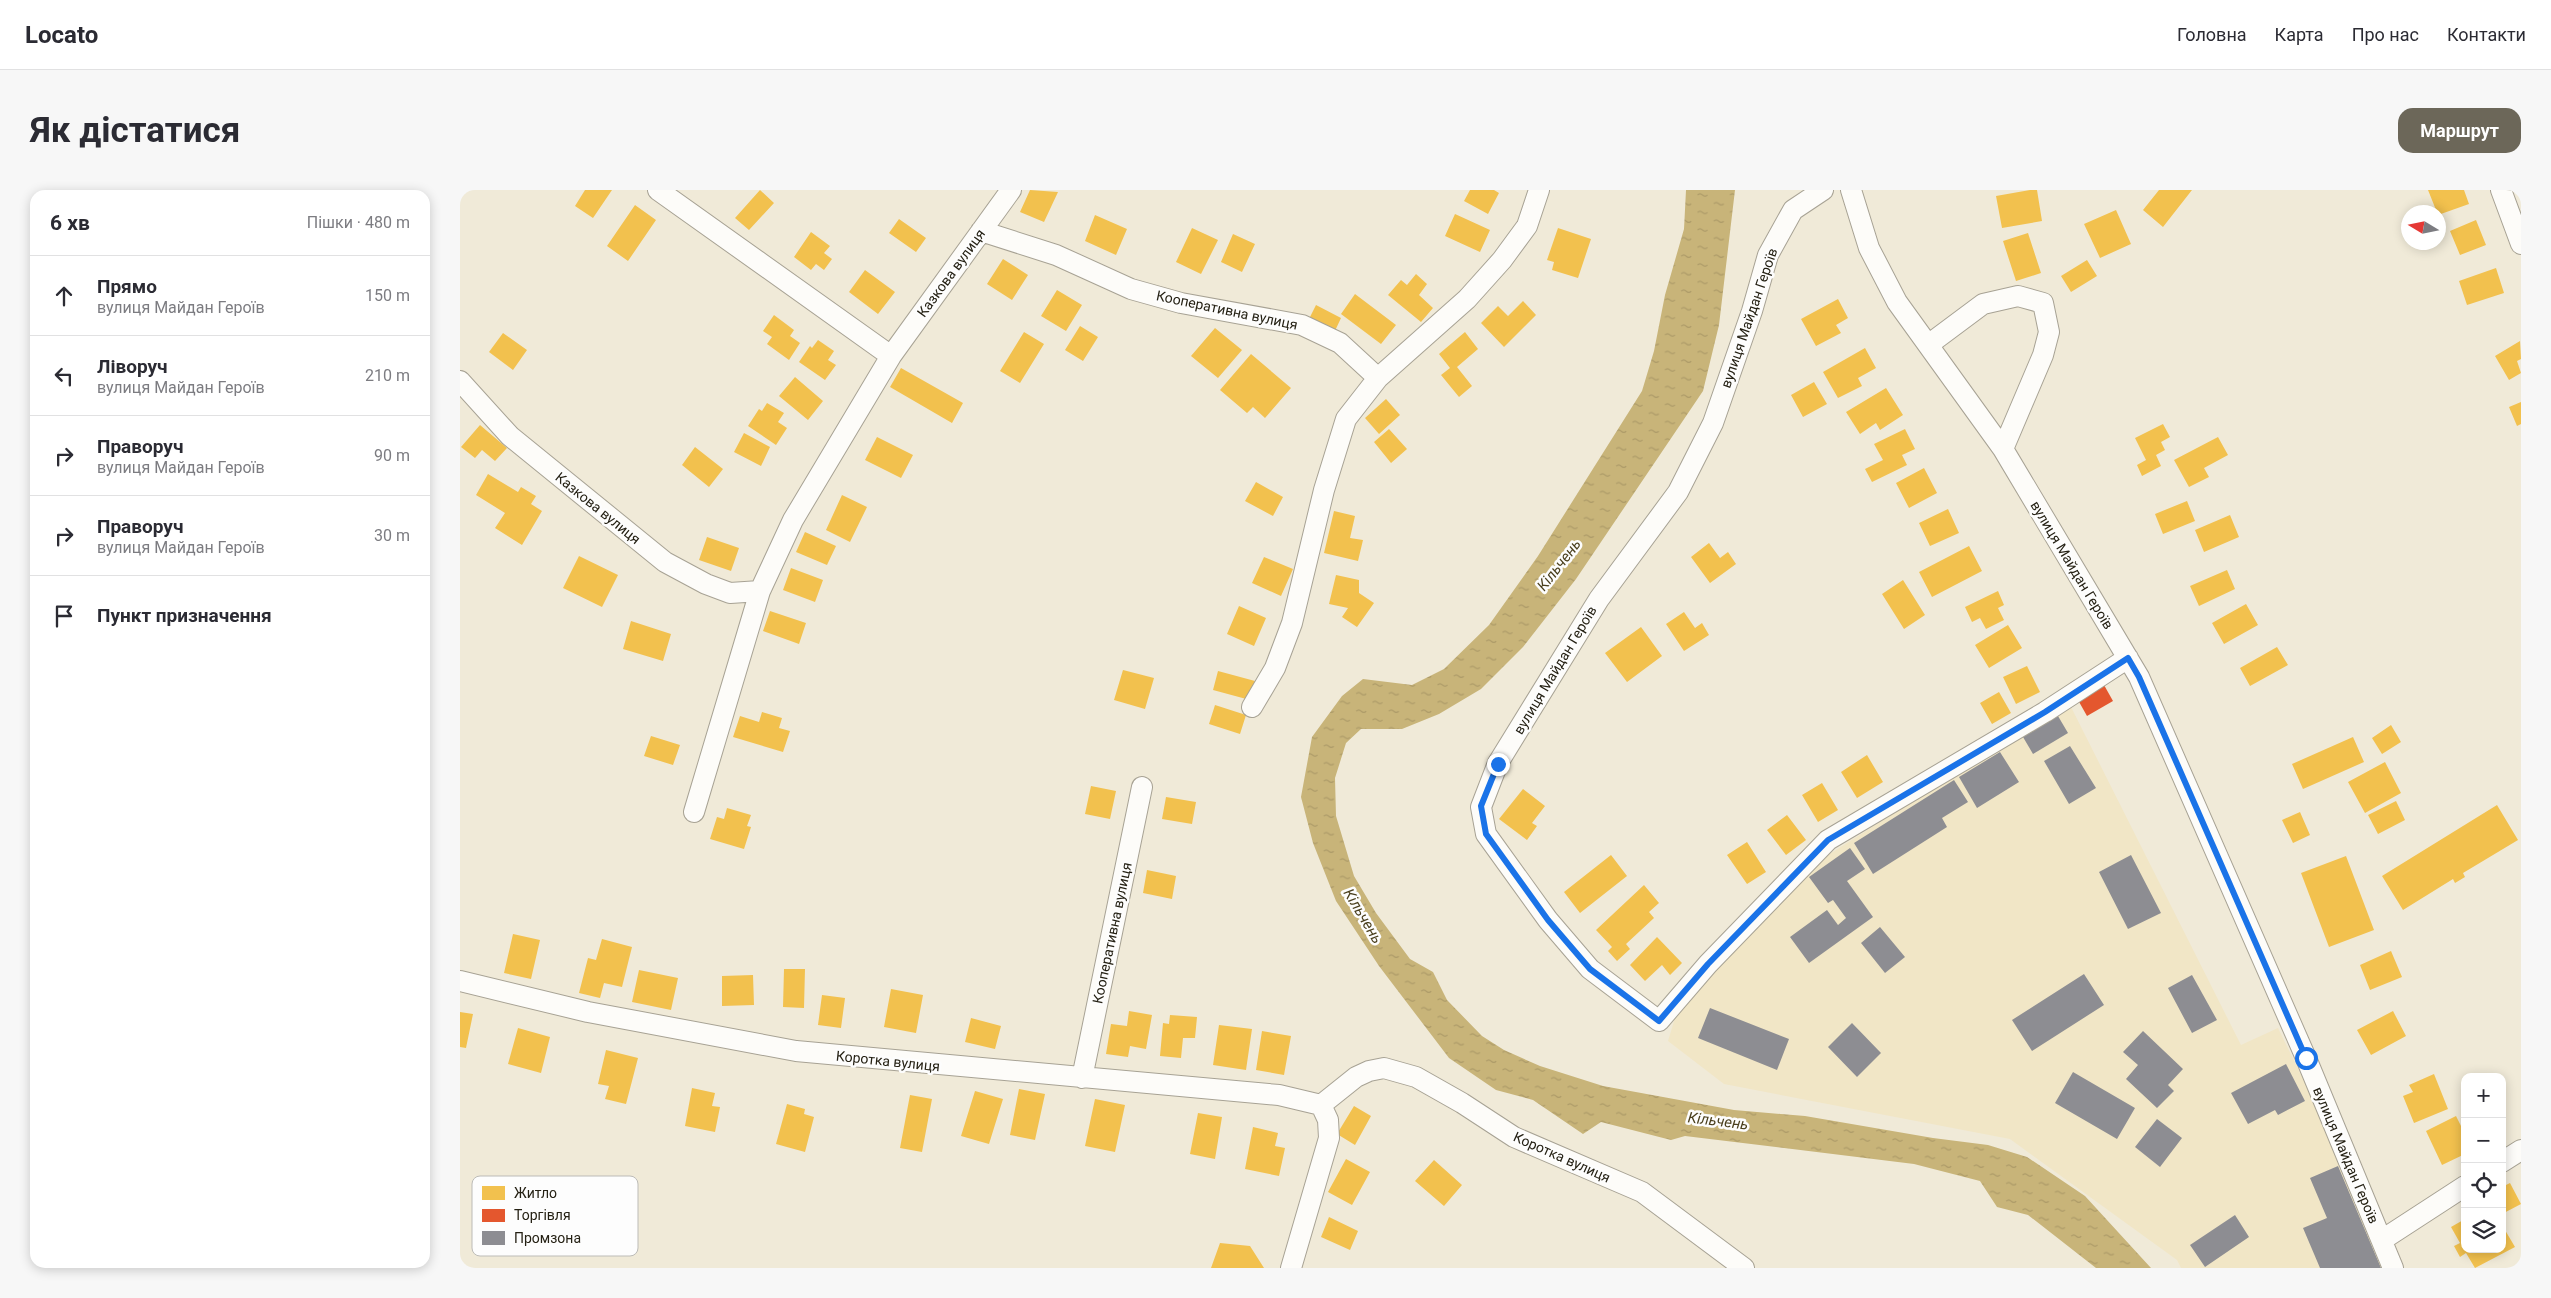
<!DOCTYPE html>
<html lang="uk">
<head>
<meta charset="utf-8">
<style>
  body { margin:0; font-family:Roboto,sans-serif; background:#f7f7f7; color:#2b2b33 }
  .controls { position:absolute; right:15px; bottom:15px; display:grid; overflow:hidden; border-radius:10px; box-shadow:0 2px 12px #0003 }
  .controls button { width:45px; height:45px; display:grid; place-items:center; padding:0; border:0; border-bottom:1px solid #e1e1e2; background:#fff; color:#2b2b33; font:25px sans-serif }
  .compass { position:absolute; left:1941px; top:15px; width:45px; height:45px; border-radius:50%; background:#fff; box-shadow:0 2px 12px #0003; rotate:280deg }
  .stop { position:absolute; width:15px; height:15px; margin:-11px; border:4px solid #1a73e8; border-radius:50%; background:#fff }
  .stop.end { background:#1a73e8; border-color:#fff; box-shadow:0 1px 5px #0008 }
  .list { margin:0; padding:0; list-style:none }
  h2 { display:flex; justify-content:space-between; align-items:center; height:65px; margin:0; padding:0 20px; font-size:21px }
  h2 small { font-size:16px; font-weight:400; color:#7c7c81 }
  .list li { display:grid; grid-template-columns:32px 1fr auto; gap:15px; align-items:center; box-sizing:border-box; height:80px; padding:0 20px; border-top:1px solid #e1e1e2 }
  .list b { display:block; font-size:19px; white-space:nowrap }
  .list p { margin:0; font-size:16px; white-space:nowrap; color:#7c7c81 }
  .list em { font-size:16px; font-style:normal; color:#7c7c81 }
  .icon { flex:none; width:28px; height:28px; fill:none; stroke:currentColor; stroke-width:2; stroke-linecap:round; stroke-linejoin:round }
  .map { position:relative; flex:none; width:2061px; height:1078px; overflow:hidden; border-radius:15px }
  header { display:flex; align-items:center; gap:30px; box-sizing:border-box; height:70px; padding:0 25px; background:#fff; border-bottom:1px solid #e1e1e2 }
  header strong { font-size:24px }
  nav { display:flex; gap:28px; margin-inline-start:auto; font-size:18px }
  .intro { display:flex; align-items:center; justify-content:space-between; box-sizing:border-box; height:120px; padding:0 30px }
  h1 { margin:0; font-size:35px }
  .button { padding:12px 22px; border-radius:15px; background:#6c6759; color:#fff; font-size:18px; font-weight:700 }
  main { display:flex; gap:30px; padding:0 30px }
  aside { flex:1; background:#fff; border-radius:15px; box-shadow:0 2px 12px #0003 }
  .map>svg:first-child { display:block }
  .built { fill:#f1e6c6 }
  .water { fill:url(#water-ripples) }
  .homes { fill:#f2c14e }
  .shops { fill:#e4572e }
  .industry { fill:#8d8d92 }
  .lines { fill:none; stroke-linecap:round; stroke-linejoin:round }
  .minor-casing { stroke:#a7a294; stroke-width:22 }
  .minor { stroke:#fdfcf9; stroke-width:20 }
  .route { stroke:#1a73e8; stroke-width:6 }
  .labels { text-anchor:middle; stroke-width:5; stroke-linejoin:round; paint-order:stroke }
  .street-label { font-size:14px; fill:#252114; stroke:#fdfdfd }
  .water-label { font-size:15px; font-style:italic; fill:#4a3f1d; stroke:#fdfdfd }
  .key { fill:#fdfdfd; stroke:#bcbbb7; stroke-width:1 }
  .key-label { font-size:14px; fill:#252114 }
</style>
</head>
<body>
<header>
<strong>Locato</strong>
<nav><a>Головна</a><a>Карта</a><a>Про нас</a><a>Контакти</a></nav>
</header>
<div class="intro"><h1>Як дістатися</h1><a class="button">Маршрут</a></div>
<main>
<aside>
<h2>6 хв<small>Пішки · 480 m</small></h2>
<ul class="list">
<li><svg class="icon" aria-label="ahead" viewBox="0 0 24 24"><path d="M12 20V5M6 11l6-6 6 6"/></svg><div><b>Прямо</b><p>вулиця Майдан Героїв</p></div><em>150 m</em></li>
<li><svg class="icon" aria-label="left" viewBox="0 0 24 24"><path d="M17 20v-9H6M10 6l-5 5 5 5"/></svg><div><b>Ліворуч</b><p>вулиця Майдан Героїв</p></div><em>210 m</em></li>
<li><svg class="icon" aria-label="right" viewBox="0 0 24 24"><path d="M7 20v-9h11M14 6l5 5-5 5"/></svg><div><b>Праворуч</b><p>вулиця Майдан Героїв</p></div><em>90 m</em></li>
<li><svg class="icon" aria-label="right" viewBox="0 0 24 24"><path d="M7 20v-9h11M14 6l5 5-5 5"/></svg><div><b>Праворуч</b><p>вулиця Майдан Героїв</p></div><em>30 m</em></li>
<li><svg class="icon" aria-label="arrive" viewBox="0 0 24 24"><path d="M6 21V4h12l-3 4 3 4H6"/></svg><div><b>Пункт призначення</b></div></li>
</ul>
</aside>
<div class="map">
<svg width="2061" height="1078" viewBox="0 0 2061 1078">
  <defs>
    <pattern id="water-ripples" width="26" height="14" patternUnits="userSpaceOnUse" patternTransform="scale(1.25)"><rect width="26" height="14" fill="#c8b479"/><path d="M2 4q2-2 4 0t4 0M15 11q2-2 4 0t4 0" fill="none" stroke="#ac9a68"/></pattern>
  </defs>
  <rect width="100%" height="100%" fill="#f0ead8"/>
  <path class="built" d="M 1609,513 L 1781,855 L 1818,838 L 1884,973 L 1926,1078 L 1721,1078 L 1717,1070 L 1550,949 L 1264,894 L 1208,851 L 1218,818 L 1360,670 Z"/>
  <path class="water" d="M 1226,0 L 1275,0 L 1259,135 L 1243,201 L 1116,389 L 1063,457 L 1021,499 L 979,524 L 942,539 L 901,539 L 886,553 L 875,588 L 876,626 L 894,686 L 916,723 L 950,769 L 973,782 L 987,810 L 1022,846 L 1044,860 L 1080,876 L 1143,896 L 1274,920 L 1345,926 L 1473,948 L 1528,955 L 1567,967 L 1625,1006 L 1691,1078 L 1636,1078 L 1568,1025 L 1537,1017 L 1520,991 L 1454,974 L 1225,946 L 1211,950 L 1141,932 L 1123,944 L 1073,910 L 1036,900 L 989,868 L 919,776 L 876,711 L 853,653 L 841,607 L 852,547 L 882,506 L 903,489 L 952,495 L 984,479 L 1029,435 L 1078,366 L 1182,201 L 1194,161 L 1205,105 L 1224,39 Z"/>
  <path class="homes" d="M 125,0 L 152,0 L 133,28 L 115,16 Z
    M 300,0 L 314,13 L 289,40 L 275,28 Z
    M 570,0 L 598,2 L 584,32 L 560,22 Z
    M 1010,0 L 1034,0 L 1039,3 L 1028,24 L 1004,11 Z
    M 1570,0 L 1577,0 L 1582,31 L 1542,38 L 1536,6 Z
    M 1699,0 L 1732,0 L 1703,37 L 1683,20 Z
    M 1968,0 L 2004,0 L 2009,14 L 1978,25 Z
    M 175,15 L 196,30 L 168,71 L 147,56 Z
    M 1656,20 L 1671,54 L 1640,68 L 1624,34 Z
    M 995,24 L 1030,40 L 1020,62 L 985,46 Z
    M 635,25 L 667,39 L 656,65 L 625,51 Z
    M 439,29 L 466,48 L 456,62 L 429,43 Z
    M 2016,30 L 2026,55 L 2000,65 L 1990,41 Z
    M 732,38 L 758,50 L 741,84 L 716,72 Z
    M 1098,38 L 1131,49 L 1118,88 L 1092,80 L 1094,72 L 1087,70 Z
    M 351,42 L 370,56 L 364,63 L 372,69 L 364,80 L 356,74 L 351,80 L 334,67 Z
    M 1568,43 L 1581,83 L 1556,91 L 1543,51 Z
    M 773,44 L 795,54 L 782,82 L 761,72 Z
    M 543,69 L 568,85 L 552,110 L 527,94 Z
    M 1627,70 L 1637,86 L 1611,102 L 1601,86 Z
    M 2036,78 L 2044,103 L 2007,115 L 1999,91 Z
    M 405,80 L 435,102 L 418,124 L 389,102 Z
    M 956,84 L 967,94 L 959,105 L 973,118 L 961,132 L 928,105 L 941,90 L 947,95 Z
    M 597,100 L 622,115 L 606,141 L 581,126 Z
    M 895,104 L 936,135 L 921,154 L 881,124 Z
    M 1378,109 L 1388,128 L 1376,135 L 1381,143 L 1356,156 L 1341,129 Z
    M 1063,111 L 1076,125 L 1044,157 L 1021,133 L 1038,116 L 1048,126 Z
    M 856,115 L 881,128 L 874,143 L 848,131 Z
    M 314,125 L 334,140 L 330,146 L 340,153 L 329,170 L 307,154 L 312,147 L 303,141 Z
    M 620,136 L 638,147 L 623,171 L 605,160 Z
    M 755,138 L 782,160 L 758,188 L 731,166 Z
    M 564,142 L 584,154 L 560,193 L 540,181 Z
    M 1005,142 L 1018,159 L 997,177 L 1012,196 L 999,207 L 981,185 L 990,178 L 979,164 Z
    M 43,143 L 67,160 L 53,180 L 29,162 Z
    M 358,150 L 374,161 L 368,170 L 376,175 L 365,190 L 339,172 L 350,156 L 352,158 Z
    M 2060,151 L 2061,169 L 2057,171 L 2061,183 L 2049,190 L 2035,166 Z
    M 1405,158 L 1416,178 L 1398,188 L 1402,196 L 1378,208 L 1363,182 Z
    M 791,164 L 831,198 L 805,228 L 793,217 L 787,223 L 760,200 Z
    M 441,178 L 503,213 L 492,233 L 430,197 Z
    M 335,187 L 363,211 L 348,230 L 319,206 Z
    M 1354,192 L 1367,214 L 1343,227 L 1331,205 Z
    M 1426,198 L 1443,225 L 1420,240 L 1416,233 L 1400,244 L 1386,222 Z
    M 926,209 L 940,225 L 919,244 L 905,228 Z
    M 2061,212 L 2061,234 L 2057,236 L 2049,217 Z
    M 307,213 L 324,223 L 318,232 L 327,238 L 316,255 L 288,236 L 299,219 L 302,221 Z
    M 1703,234 L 1710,247 L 1701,252 L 1705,260 L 1696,265 L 1701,276 L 1682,286 L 1677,275 L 1686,270 L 1675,248 Z
    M 20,235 L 47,258 L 35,271 L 22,260 L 15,268 L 1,257 Z
    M 929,239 L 947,259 L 931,273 L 914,252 Z
    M 1445,239 L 1455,259 L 1442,265 L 1447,275 L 1412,292 L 1405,279 L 1423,270 L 1414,254 Z
    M 284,243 L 310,257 L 301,276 L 274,262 Z
    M 417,247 L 453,265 L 441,288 L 405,270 Z
    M 1758,247 L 1768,265 L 1744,278 L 1749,287 L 1729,297 L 1714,270 Z
    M 235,257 L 263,279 L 249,297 L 222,275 Z
    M 1464,278 L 1477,303 L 1449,318 L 1436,293 Z
    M 28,284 L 58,302 L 61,297 L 76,306 L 71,314 L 82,321 L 62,355 L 35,338 L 45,323 L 16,305 Z
    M 796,292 L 823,307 L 813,326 L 785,311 Z
    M 382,305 L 407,317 L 390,352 L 366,340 Z
    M 1727,311 L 1735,331 L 1703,344 L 1695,324 Z
    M 1488,319 L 1499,343 L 1470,356 L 1459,333 Z
    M 874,321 L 895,326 L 890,348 L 903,350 L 898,371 L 864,363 Z
    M 1770,325 L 1779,347 L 1744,362 L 1735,340 Z
    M 345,342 L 376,356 L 367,375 L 336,362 Z
    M 247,347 L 279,358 L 271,381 L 239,370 Z
    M 1249,353 L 1260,368 L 1268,362 L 1276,374 L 1250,393 L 1231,367 Z
    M 1509,356 L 1522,381 L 1472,407 L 1459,382 Z
    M 119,366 L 158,385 L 142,417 L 103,398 Z
    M 804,367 L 833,379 L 821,406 L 792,393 Z
    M 331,378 L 363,390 L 355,412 L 323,400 Z
    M 1767,380 L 1775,399 L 1739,416 L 1730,396 Z
    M 876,385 L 899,390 L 899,403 L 914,413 L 897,437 L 882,427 L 888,418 L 869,414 Z
    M 1443,390 L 1465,425 L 1444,439 L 1422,404 Z
    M 1538,401 L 1544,415 L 1538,418 L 1544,430 L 1526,439 L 1520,428 L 1512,432 L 1505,417 Z
    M 1786,414 L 1798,435 L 1764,454 L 1752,433 Z
    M 779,416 L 806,428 L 794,456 L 767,444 Z
    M 310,421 L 346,433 L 339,454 L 303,441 Z
    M 1224,422 L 1235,438 L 1242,433 L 1249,445 L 1224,461 L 1206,434 Z
    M 171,431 L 211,444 L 203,471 L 163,459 Z
    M 1548,435 L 1562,458 L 1529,478 L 1515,455 Z
    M 1181,437 L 1202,466 L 1167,492 L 1145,463 Z
    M 1817,457 L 1828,475 L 1790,496 L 1780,478 Z
    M 1567,476 L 1580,502 L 1556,514 L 1543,487 Z
    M 663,480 L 694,488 L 685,519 L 654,510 Z
    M 758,481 L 795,491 L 790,510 L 753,500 Z
    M 1539,502 L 1551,523 L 1532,534 L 1520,513 Z
    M 755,515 L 786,525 L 780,544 L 749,534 Z
    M 302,522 L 322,528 L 319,538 L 330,541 L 323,562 L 273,547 L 280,526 L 299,532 Z
    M 1931,535 L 1941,552 L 1922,564 L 1912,548 Z
    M 191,546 L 220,555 L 213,575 L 184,566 Z
    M 1893,547 L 1904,572 L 1843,599 L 1832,574 Z
    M 1407,565 L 1423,592 L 1397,608 L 1381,582 Z
    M 1925,572 L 1941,603 L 1905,623 L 1888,592 Z
    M 1362,593 L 1378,620 L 1358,632 L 1342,605 Z
    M 631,596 L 656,601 L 650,629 L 625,624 Z
    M 1063,599 L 1085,616 L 1072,633 L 1077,636 L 1067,650 L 1039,629 Z
    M 706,607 L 736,612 L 732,634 L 702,629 Z
    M 1936,611 L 1945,630 L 1918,644 L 1908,625 Z
    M 2037,615 L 2058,650 L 2003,683 L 2005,687 L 1995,693 L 1993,689 L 1943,720 L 1922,686 Z
    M 267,618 L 291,625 L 287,636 L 291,637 L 284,659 L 250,649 L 257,627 L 264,629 Z
    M 1840,622 L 1850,645 L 1833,653 L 1822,630 Z
    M 1327,625 L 1346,650 L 1326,665 L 1307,640 Z
    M 1287,652 L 1306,682 L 1287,694 L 1267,665 Z
    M 1151,665 L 1167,686 L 1120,723 L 1104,702 Z
    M 1886,666 L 1914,740 L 1869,757 L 1841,683 Z
    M 687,680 L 716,686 L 712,709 L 683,703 Z
    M 1184,695 L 1199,713 L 1189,722 L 1194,728 L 1166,754 L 1170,759 L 1157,771 L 1148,761 L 1152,757 L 1136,740 Z
    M 53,744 L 80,750 L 71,789 L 44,783 Z
    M 1197,747 L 1222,773 L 1210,785 L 1202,775 L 1185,791 L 1170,775 Z
    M 142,749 L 172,757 L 162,797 L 144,793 L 140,808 L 119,803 L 128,768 L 136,770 Z
    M 1931,761 L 1942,787 L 1910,800 L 1900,775 Z
    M 324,779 L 345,779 L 344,818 L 323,817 Z
    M 179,780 L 218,788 L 211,820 L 172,812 Z
    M 293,785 L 294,815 L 262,816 L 262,786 Z
    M 431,799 L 463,805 L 456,843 L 424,837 Z
    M 362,805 L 385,808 L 381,838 L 358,835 Z
    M 669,821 L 692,825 L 686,859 L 670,856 L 668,867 L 646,864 L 651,834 L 667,836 Z
    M 1933,821 L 1946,846 L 1911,865 L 1897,840 Z
    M 0,822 L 13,824 L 6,858 L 0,857 Z
    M 710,825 L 737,827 L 735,848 L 723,848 L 721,868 L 700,866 L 703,833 L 709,834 Z
    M 511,828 L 541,836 L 535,859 L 505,852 Z
    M 759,835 L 792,839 L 786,880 L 753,875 Z
    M 58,838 L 90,847 L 81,883 L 48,874 Z
    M 802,841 L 831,846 L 824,885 L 796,880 Z
    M 146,860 L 178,868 L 166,914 L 145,909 L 149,896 L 138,894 Z
    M 1974,884 L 1988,919 L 1954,933 L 1943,906 L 1953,902 L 1949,895 Z
    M 232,898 L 255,903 L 252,916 L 260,917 L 255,942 L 225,936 Z
    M 559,899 L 585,904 L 575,950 L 550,945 Z
    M 515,901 L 543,909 L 529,954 L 501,946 Z
    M 450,905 L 472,909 L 462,962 L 440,958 Z
    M 635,909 L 665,915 L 655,962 L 625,956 Z
    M 327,914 L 345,919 L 344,924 L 354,927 L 345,962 L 316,954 Z
    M 894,916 L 911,926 L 895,955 L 877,944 Z
    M 738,923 L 762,927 L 755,969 L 730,964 Z
    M 1996,926 L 2005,944 L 2005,964 L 1982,975 L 1966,941 Z
    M 793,937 L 818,943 L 815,956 L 825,958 L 819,986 L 785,979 Z
    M 886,969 L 910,982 L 892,1015 L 868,1002 Z
    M 974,970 L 1002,995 L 984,1016 L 955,991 Z
    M 2050,993 L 2061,1014 L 2042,1024 L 2042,997 Z
    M 869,1027 L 898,1041 L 890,1060 L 861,1047 Z
    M 2005,1029 L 2005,1059 L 2042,1059 L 2042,1035 L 2055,1057 L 2015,1078 L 2006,1063 L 2000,1067 L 1994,1056 L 2000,1053 L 1991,1037 Z
    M 760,1053 L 790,1056 L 804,1078 L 751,1078 Z"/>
  <path class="shops" d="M 1644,495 L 1653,511 L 1627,526 L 1618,510 Z"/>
  <path class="industry" d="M 1598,526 L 1608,543 L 1573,564 L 1563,547 Z
    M 1610,556 L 1636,598 L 1609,614 L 1584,571 Z
    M 1540,562 L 1559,592 L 1517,618 L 1499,587 Z
    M 1494,590 L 1508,612 L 1482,628 L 1487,637 L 1413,684 L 1394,653 Z
    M 1390,658 L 1405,679 L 1387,691 L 1413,727 L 1349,773 L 1330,747 L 1367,720 L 1378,735 L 1386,728 L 1373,710 L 1368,713 L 1349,687 Z
    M 1671,665 L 1701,723 L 1668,739 L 1639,682 Z
    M 1420,737 L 1445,767 L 1425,783 L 1401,753 Z
    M 1624,784 L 1644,815 L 1572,861 L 1552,830 Z
    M 1732,785 L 1757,830 L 1732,843 L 1708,798 Z
    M 1250,818 L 1329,849 L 1317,880 L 1238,848 Z
    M 1392,833 L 1421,863 L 1397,887 L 1368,857 Z
    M 1683,841 L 1723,879 L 1708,895 L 1714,901 L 1697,918 L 1666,889 L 1678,875 L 1663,862 Z
    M 1826,874 L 1845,911 L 1818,925 L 1815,920 L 1788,934 L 1771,903 Z
    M 1613,882 L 1675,918 L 1657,949 L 1595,913 Z
    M 1697,929 L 1722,948 L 1700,977 L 1675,957 Z
    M 1878,976 L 1921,1078 L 1860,1078 L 1843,1038 L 1867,1028 L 1850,988 Z
    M 1775,1025 L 1789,1047 L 1745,1077 L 1730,1055 Z"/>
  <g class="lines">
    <g class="minor-casing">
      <path id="minor" d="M 198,0 L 431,166
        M 1363,0 L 1333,20 L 1308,65 L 1292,121 L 1253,233 L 1218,302 L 1139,409 L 1038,573 L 1021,617 L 1026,644 L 1088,730 L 1130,779 L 1199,831 L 1248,774 L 1368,650 L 1585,522 L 1668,468
        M 1391,0 L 1409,58 L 1437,112 L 1543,259 L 1679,487 L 1846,868 L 1933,1078
        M 2041,0 L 2061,54
        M 521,41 L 596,65 L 671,99 L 721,113 L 842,135 L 880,153 L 918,188
        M 1468,155 L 1523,114 L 1558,106 L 1583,113 L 1589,142 L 1583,165 L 1543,259
        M 0,191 L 50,246 L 205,372 L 246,394 L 270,403 L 300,401
        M 792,517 L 815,478 L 832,433 L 864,300 L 886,229 L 918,188 L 1007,109 L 1042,70 L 1067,36 L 1079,0
        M 234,622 L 300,401 L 333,330 L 431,166 L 551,0
        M 0,791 L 128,822 L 336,861 L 819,905 L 861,915 L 896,887 L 909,881 L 924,878 L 956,887 L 1002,913 L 1054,947 L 1182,1002 L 1284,1078
        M 622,888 L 682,597
        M 2042,972 L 2061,960
        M 1922,1050 L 2005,996
        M 831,1078 L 869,948 L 868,930 L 861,915"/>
    </g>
    <use href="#minor" class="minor"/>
  </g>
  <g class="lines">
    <path class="route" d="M 1038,574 L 1021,616 L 1026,644 L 1088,730 L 1130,779 L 1199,831 L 1248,774 L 1368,650 L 1585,522 L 1668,468 L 1679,487 L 1846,868"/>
  </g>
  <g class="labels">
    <g class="street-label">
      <text transform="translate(491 83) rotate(-54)" y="5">Казкова вулиця</text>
      <text transform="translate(767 120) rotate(12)" y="5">Кооперативна вулиця</text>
      <text transform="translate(1289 128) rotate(-71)" y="5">вулиця Майдан Героїв</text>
      <text transform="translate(138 318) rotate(39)" y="5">Казкова вулиця</text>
      <text transform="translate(1612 375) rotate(59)" y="5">вулиця Майдан Героїв</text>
      <text transform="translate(1095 480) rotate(-59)" y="5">вулиця Майдан Героїв</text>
      <text transform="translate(652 743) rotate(-78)" y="5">Кооперативна вулиця</text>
      <text transform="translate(428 871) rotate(6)" y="5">Коротка вулиця</text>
      <text transform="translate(1886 965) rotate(67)" y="5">вулиця Майдан Героїв</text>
      <text transform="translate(1102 967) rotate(24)" y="5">Коротка вулиця</text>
    </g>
    <g class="water-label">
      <text transform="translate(1099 375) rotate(-52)" y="5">Кільчень</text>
      <text transform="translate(903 726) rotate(59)" y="5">Кільчень</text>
      <text transform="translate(1258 931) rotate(7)" y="5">Кільчень</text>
    </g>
  </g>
  <rect x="12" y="986" width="166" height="80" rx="8" class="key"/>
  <rect x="22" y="996" width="23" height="14" fill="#f2c14e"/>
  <rect x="22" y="1019" width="23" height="13" fill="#e4572e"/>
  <rect x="22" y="1041" width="23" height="14" fill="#8d8d92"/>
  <g class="key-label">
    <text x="54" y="1008">Житло</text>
    <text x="54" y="1030">Торгівля</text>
    <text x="54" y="1053">Промзона</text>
  </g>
</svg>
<div class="controls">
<button>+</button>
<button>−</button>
<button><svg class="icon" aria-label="locate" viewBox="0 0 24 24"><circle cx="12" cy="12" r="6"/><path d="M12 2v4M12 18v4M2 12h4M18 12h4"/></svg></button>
<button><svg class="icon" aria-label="layers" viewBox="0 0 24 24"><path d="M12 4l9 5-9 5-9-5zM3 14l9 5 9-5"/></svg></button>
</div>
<svg class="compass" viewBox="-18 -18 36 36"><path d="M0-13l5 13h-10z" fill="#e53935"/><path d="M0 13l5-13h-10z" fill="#7c7c81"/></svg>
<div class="stop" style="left:1846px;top:868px"></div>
<div class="stop end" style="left:1038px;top:574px"></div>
</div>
</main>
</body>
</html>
